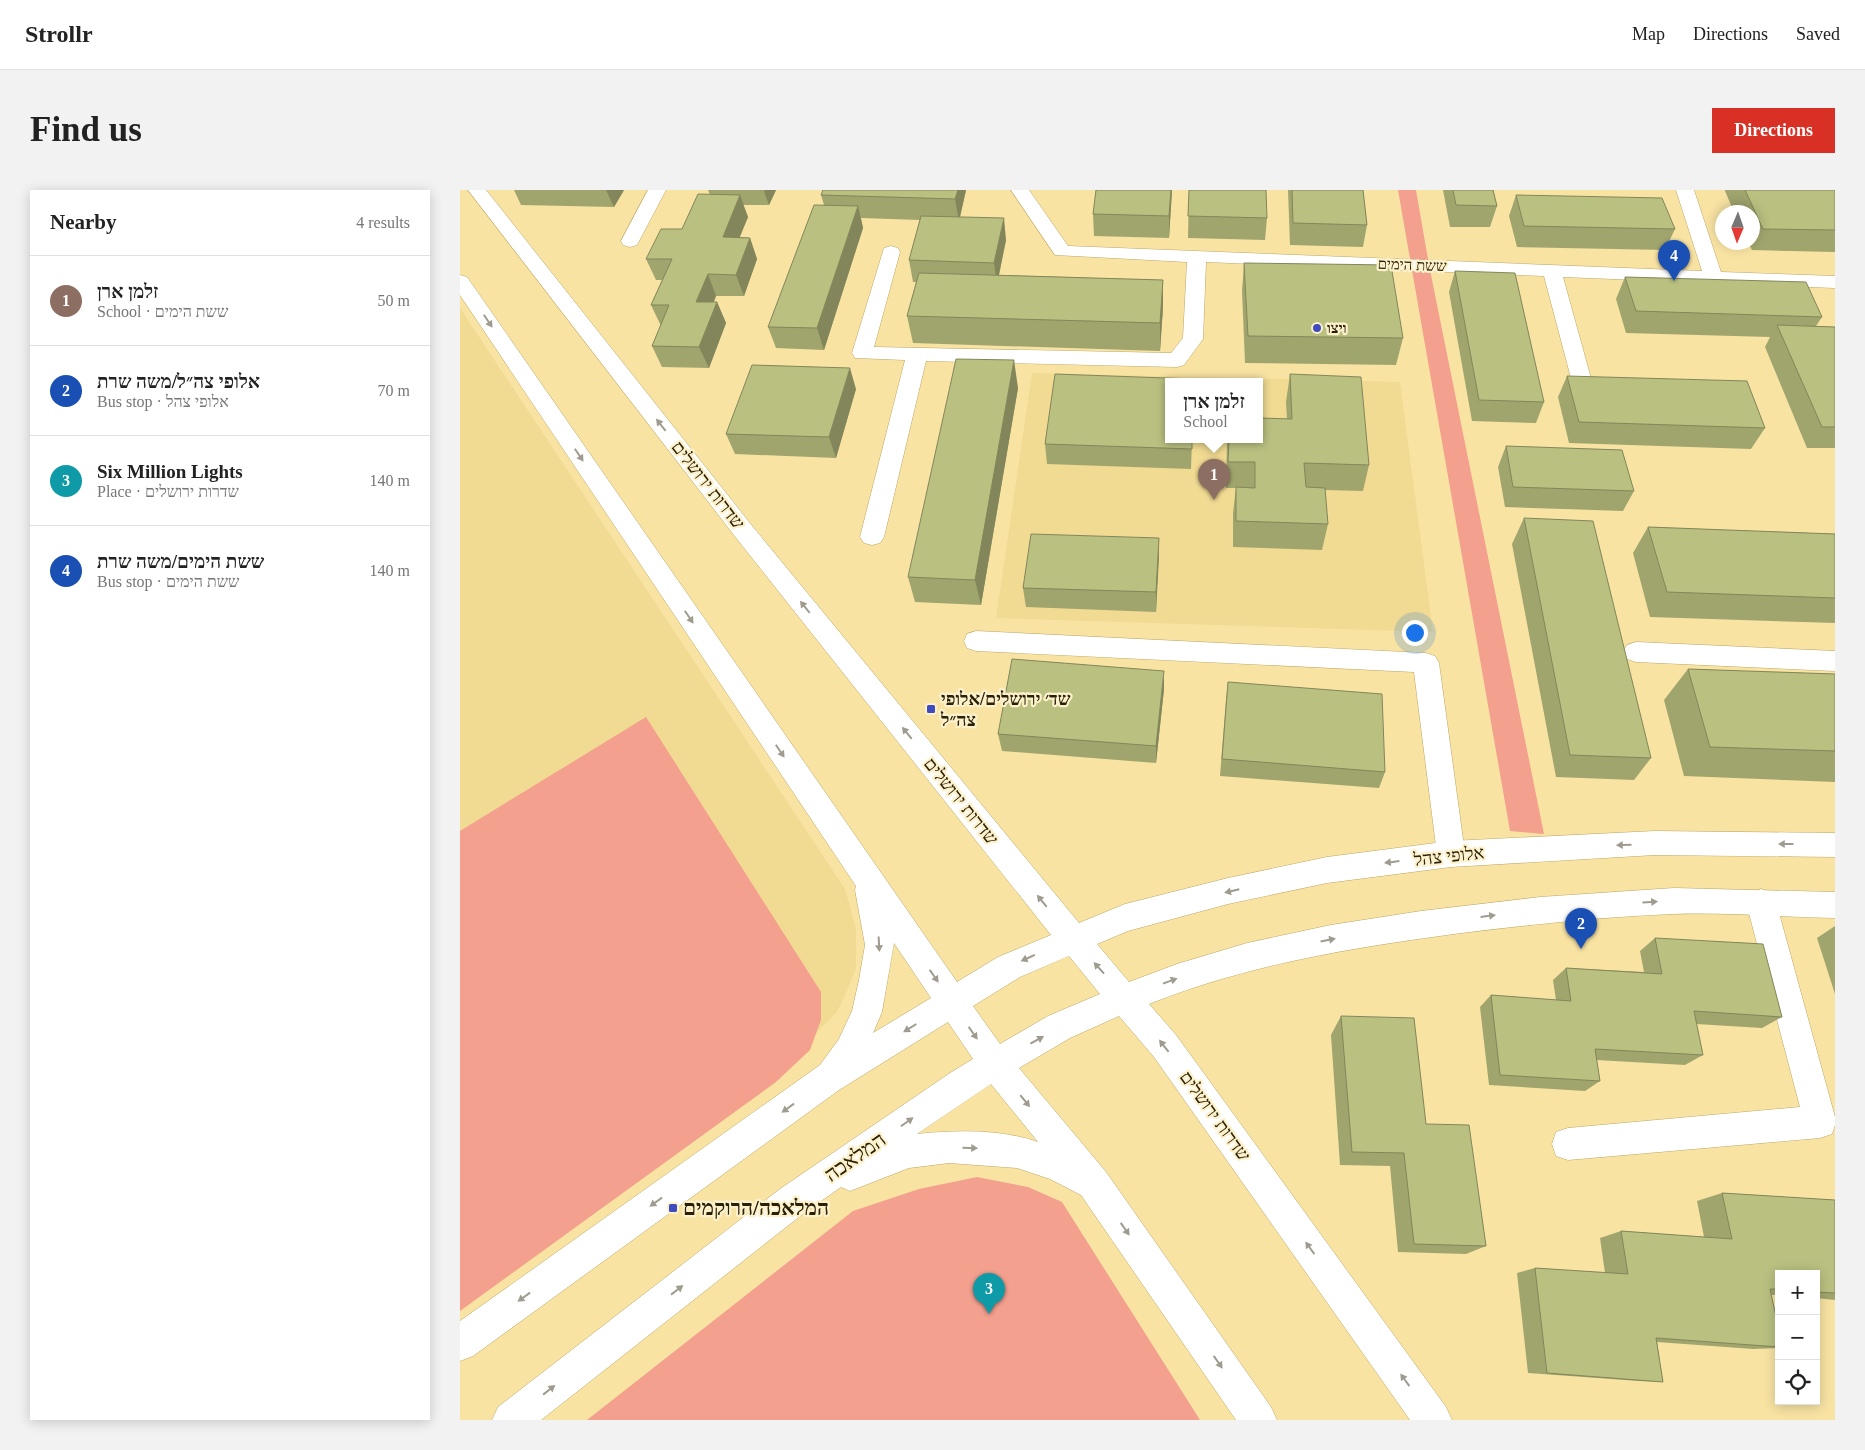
<!DOCTYPE html>
<html lang="en">
<head>
<meta charset="utf-8">
<style>
  body { margin:0; font-family:"Times New Roman",Heebo,serif; background:#f2f2f2; color:#222 }
  .controls { position:absolute; right:15px; bottom:15px; display:grid; overflow:hidden; border-radius:0px; box-shadow:0 2px 12px #0003 }
  .controls button { width:45px; height:45px; display:grid; place-items:center; padding:0; border:0; border-bottom:1px solid #e0e0e0; background:#fff; color:#222; font:25px sans-serif }
  .compass { position:absolute; left:1255px; top:15px; width:45px; height:45px; border-radius:50%; background:#fff; box-shadow:0 2px 12px #0003; rotate:182deg }
  .you { position:absolute; left:954px; top:442px; width:18px; height:18px; margin:-12px; border:4px solid #fff; border-radius:50%; background:#1a73e8; box-shadow:0 0 0 8px #1a73e833 }
  .badge { display:grid; place-items:center; width:32px; height:32px; border-radius:50%; background:#d93025; color:#fff; font-size:16px; font-weight:700 }
  .pin { position:absolute; translate:-50% -41px; filter:drop-shadow(0 1px 2px #0008) }
  .pin::after { content:''; position:absolute; top:26px; width:18px; height:15px; background:inherit; clip-path:polygon(0 0,100% 0,50% 100%) }
  .popup { position:absolute; left:705px; top:188px; width:98px; height:65px; box-sizing:border-box; display:grid; place-content:center; border-radius:0px; background:#fff; filter:drop-shadow(0 1px 4px #0005); font-size:16px; white-space:nowrap; color:#767676 }
  .popup b { font-size:19px; color:#222 }
  .popup::after { content:''; position:absolute; left:50%; top:100%; margin-left:-10px; border:10px solid transparent; border-top-color:#fff }
  .list { margin:0; padding:0; list-style:none }
  h2 { display:flex; justify-content:space-between; align-items:center; height:65px; margin:0; padding:0 20px; font-size:21px }
  h2 small { font-size:16px; font-weight:400; color:#767676 }
  .list li { display:grid; grid-template-columns:32px 1fr auto; gap:15px; align-items:center; box-sizing:border-box; height:90px; padding:0 20px; border-top:1px solid #e0e0e0 }
  .list b { display:block; font-size:19px; white-space:nowrap }
  .list p { margin:0; font-size:16px; white-space:nowrap; color:#767676 }
  .list em { font-size:16px; font-style:normal; color:#767676 }
  .icon { flex:none; width:28px; height:28px; fill:none; stroke:currentColor; stroke-width:2; stroke-linecap:round; stroke-linejoin:round }
  .map { position:relative; flex:none; width:1375px; height:1230px; overflow:hidden; border-radius:0px }
  header { display:flex; align-items:center; gap:30px; box-sizing:border-box; height:70px; padding:0 25px; background:#fff; border-bottom:1px solid #e0e0e0 }
  header strong { font-size:24px }
  nav { display:flex; gap:28px; margin-inline-start:auto; font-size:18px }
  .intro { display:flex; align-items:center; justify-content:space-between; box-sizing:border-box; height:120px; padding:0 30px }
  h1 { margin:0; font-size:35px }
  .button { padding:12px 22px; border-radius:0px; background:#d93025; color:#fff; font-size:18px; font-weight:700 }
  main { display:flex; gap:30px; padding:0 30px }
  aside { flex:1; background:#fff; border-radius:0px; box-shadow:0 2px 12px #0003 }
  .map>svg:first-child { display:block }
  .built { fill:#f1da92; fill-rule:evenodd }
  .green { fill:#f3a08f }
  .lines { fill:none; stroke-linecap:round; stroke-linejoin:round }
  .minor-casing { stroke:#bba769; stroke-width:1 }
  .major-casing { stroke:#bba769; stroke-width:1 }
  .minor { fill:#fff; fill-rule:evenodd }
  .major { fill:#fff; fill-rule:evenodd }
  .wall { fill:#a0a56e }
  .shaded-wall { fill:#82865a }
  .building { fill:#bac080; stroke:#82865a }
  .oneway { fill:#9f9b8f }
  .poi-dot { fill:#3f4cc0; stroke:#fdf1cc; stroke-width:2 }
  .labels { text-anchor:middle; stroke-width:4.5; stroke-linejoin:round; paint-order:stroke }
  .far-street-label { font-size:15px; fill:#292107; stroke:#fdf1cc }
  .far-poi-label { font-size:15px; font-weight:bold; fill:#292107; stroke:#fdf1cc; text-anchor:start }
  .street-label { font-size:18px; fill:#292107; stroke:#fdf1cc }
  .poi-label { font-size:18px; font-weight:bold; fill:#292107; stroke:#fdf1cc; text-anchor:start }
  .near-street-label { font-size:21px; fill:#292107; stroke:#fdf1cc }
  .near-poi-label { font-size:21px; font-weight:bold; fill:#292107; stroke:#fdf1cc; text-anchor:start }
</style>
</head>
<body>
<header>
<strong>Strollr</strong>
<nav><a>Map</a><a>Directions</a><a>Saved</a></nav>
</header>
<div class="intro"><h1>Find us</h1><a class="button">Directions</a></div>
<main>
<aside>
<h2>Nearby<small>4 results</small></h2>
<ul class="list">
<li><span class="badge" style="background:#8d6e63">1</span><div><b>זלמן ארן</b><p>School · ששת הימים</p></div><em>50 m</em></li>
<li><span class="badge" style="background:#1a4fb4">2</span><div><b>אלופי צה״ל/משה שרת</b><p>Bus stop · אלופי צהל</p></div><em>70 m</em></li>
<li><span class="badge" style="background:#0f9aa8">3</span><div><b>Six Million Lights</b><p>Place · שדרות ירושלים</p></div><em>140 m</em></li>
<li><span class="badge" style="background:#1a4fb4">4</span><div><b>ששת הימים/משה שרת</b><p>Bus stop · ששת הימים</p></div><em>140 m</em></li>
</ul>
</aside>
<div class="map">
<svg width="1375" height="1230" viewBox="0 0 1375 1230">
  <rect width="100%" height="100%" fill="#f8e3a3"/>
  <path class="built" d="M 0,118 L 385,699 L 396,739 L 396,778 L 388,798 L 377,822 L 354,845 L 0,1084 Z
    M 572,183 L 940,192 L 973,442 L 536,428 ZM 709,191 L 799,191 L 799,249 L 709,249 Z"/>
  <path class="green" d="M 938,0 L 956,0 L 969,75 L 1084,644 L 1050,641 Z
    M 186,527 L 361,802 L 361,830 L 350,860 L 316,892 L 0,1121 L 0,641 Z
    M 517,987 L 568,997 L 602,1012 L 740,1230 L 127,1230 L 393,1021 L 459,999 Z"/>
  <g class="lines">
    <g class="minor-casing">
      <path id="minor" d="M 188,0 L 206,0 L 177,55 L 170,57 L 163,55 L 161,51 Z
        M 551,0 L 569,0 L 608,56 L 1242,81 L 1216,0 L 1234,0 L 1261,82 L 1375,86 L 1375,98 L 1103,87 L 1132,192 L 1129,197 L 1122,199 L 1115,197 L 1112,192 L 1084,86 L 746,72 L 743,149 L 724,175 L 717,177 L 466,171 L 424,347 L 420,353 L 412,355 L 404,353 L 400,347 L 445,170 L 395,168 L 392,163 L 424,58 L 431,56 L 438,58 L 440,62 L 414,157 L 711,163 L 723,148 L 727,72 L 595,65 Z
        M 516,441 L 966,463 L 975,466 L 979,473 L 1005,664 L 1001,673 L 991,677 L 981,673 L 977,664 L 954,482 L 516,461 L 507,458 L 504,451 L 507,444 Z
        M 1176,452 L 1375,461 L 1375,481 L 1176,472 L 1167,469 L 1163,462 L 1167,455 Z
        M 1301,699 L 1311,703 L 1316,712 L 1375,927 L 1375,935 L 1372,944 L 1360,948 L 1108,970 L 1096,966 L 1092,954 L 1096,942 L 1108,938 L 1340,917 L 1286,712 L 1291,703 Z"/>
    </g>
    <g class="major-casing">
      <path id="major" d="M 8,0 L 26,0 L 293,337 L 619,733 L 665,714 L 768,688 L 867,667 L 991,651 L 1195,641 L 1375,643 L 1375,667 L 1195,665 L 991,677 L 867,693 L 768,714 L 668,741 L 637,754 L 669,792 L 717,774 L 787,753 L 871,735 L 961,721 L 1080,707 L 1214,698 L 1375,702 L 1375,728 C 1321,727 1266,722 1212,724 C 1139,727 1066,735 994,744 C 890,758 786,775 689,814 L 716,845 L 986,1217 L 992,1230 L 950,1230 L 694,867 L 659,826 L 610,848 L 559,878 L 646,982 L 811,1217 L 817,1230 L 776,1230 L 621,1005 L 590,989 L 557,978 L 489,973 L 449,978 L 390,1001 L 381,997 L 344,1023 L 81,1230 L 32,1230 L 38,1217 L 320,999 L 490,883 L 513,869 L 488,832 L 379,900 L 13,1166 L 0,1171 L 0,1131 L 360,875 L 379,849 L 392,821 L 399,790 L 405,755 L 395,700 L 396,696 L 0,105 L 0,85 L 7,87 L 497,792 L 538,767 L 591,745 L 277,349 ZM 434,753 L 471,808 L 413,843 L 422,822 ZM 609,766 L 640,804 L 588,826 L 540,854 L 513,816 L 560,787 ZM 531,894 L 578,952 C 540,939 497,940 457,944 Z"/>
    </g>
    <use href="#minor" class="minor"/>
    <use href="#major" class="major"/>
  </g>
  <path class="wall" d="M 54,0 L 164,0 L 154,17 L 61,15 Z
    M 248,0 L 316,0 L 309,15 L 283,15 L 288,27 L 279,47 L 290,48 L 297,69 L 284,106 L 256,106 L 254,112 L 257,112 L 266,133 L 249,178 L 202,177 L 192,156 L 201,136 L 191,115 L 202,90 L 196,90 L 186,69 L 222,39 L 250,5 Z
    M 506,0 L 500,27 L 546,50 L 539,85 L 703,90 L 703,117 L 700,161 L 453,153 L 447,126 L 456,92 L 453,92 L 449,70 L 460,30 L 401,28 L 403,38 L 364,160 L 316,158 L 308,137 L 364,15 L 361,5 Z
    M 636,0 L 712,0 L 709,48 L 634,46 L 633,24 Z
    M 729,0 L 807,28 L 805,50 L 728,48 Z
    M 828,0 L 903,0 L 907,35 L 903,57 L 830,55 Z
    M 983,0 L 1033,0 L 1037,16 L 1030,37 L 990,37 Z
    M 1265,0 L 1375,0 L 1375,62 L 1292,60 L 1288,52 L 1292,52 L 1292,22 L 1274,22 L 1265,1 Z
    M 1056,5 L 1215,39 L 1205,60 L 1057,57 L 1049,26 Z
    M 784,73 L 943,148 L 936,175 L 785,173 L 782,101 Z
    M 995,81 L 1084,212 L 1076,233 L 1012,231 L 989,102 Z
    M 1165,87 L 1362,127 L 1356,136 L 1375,137 L 1375,258 L 1347,258 L 1305,157 L 1310,147 L 1166,143 L 1156,109 Z
    M 830,184 L 909,275 L 903,301 L 865,300 L 868,334 L 862,360 L 773,357 L 773,323 L 776,298 L 766,298 L 767,249 L 799,249 L 827,229 L 826,212 Z
    M 1107,186 L 1305,238 L 1291,259 L 1109,253 L 1098,207 Z
    M 558,198 L 521,415 L 455,412 L 448,387 Z
    M 396,199 L 376,268 L 275,264 L 266,244 Z
    M 732,249 L 731,279 L 587,274 L 585,254 Z
    M 1046,256 L 1174,301 L 1163,321 L 1045,317 L 1038,277 Z
    M 1064,328 L 1191,568 L 1174,590 L 1096,587 L 1052,354 Z
    M 1188,337 L 1375,344 L 1375,433 L 1190,427 L 1173,363 Z
    M 699,348 L 696,422 L 566,417 L 563,398 Z
    M 1228,479 L 1375,484 L 1375,592 L 1224,586 L 1204,510 Z
    M 768,492 L 925,582 L 919,598 L 760,586 L 766,510 Z
    M 704,499 L 696,573 L 542,561 L 538,544 Z
    M 1375,736 L 1375,804 L 1357,748 Z
    M 1195,748 L 1322,827 L 1302,838 L 1236,834 L 1243,865 L 1225,875 L 1136,870 L 1140,891 L 1125,901 L 1029,895 L 1020,817 L 1031,805 L 1096,810 L 1093,790 L 1106,778 L 1184,782 L 1180,761 Z
    M 881,826 L 966,934 L 1026,1056 L 1006,1064 L 938,1062 L 930,976 L 880,975 L 871,845 Z
    M 1262,1003 L 1375,1010 L 1375,1110 L 1356,1108 L 1356,1084 L 1319,1084 L 1319,1105 L 1311,1105 L 1319,1140 L 1319,1158 L 1293,1159 L 1197,1152 L 1203,1192 L 1179,1191 L 1068,1183 L 1057,1083 L 1075,1078 L 1145,1083 L 1140,1048 L 1161,1041 L 1244,1047 L 1237,1011 Z"/>
  <path class="shaded-wall" d="M 146,0 L 164,0 L 154,17 Z
    M 305,0 L 316,0 L 309,15 L 304,1 Z
    M 498,0 L 506,0 L 499,31 L 495,9 Z
    M 711,0 L 712,0 L 709,48 L 709,26 Z
    M 280,5 L 288,27 L 271,69 L 263,47 Z
    M 398,16 L 403,38 L 364,160 L 357,138 Z
    M 544,28 L 546,50 L 537,94 L 534,73 Z
    M 290,48 L 297,69 L 284,106 L 276,85 Z
    M 248,84 L 256,106 L 245,133 L 236,112 Z
    M 703,90 L 703,117 L 700,161 L 700,133 Z
    M 257,112 L 266,133 L 249,178 L 239,157 Z
    M 554,170 L 558,198 L 521,415 L 515,390 Z
    M 390,178 L 396,199 L 376,268 L 369,247 Z
    M 699,348 L 699,368 L 696,422 L 696,402 Z
    M 704,481 L 704,499 L 696,573 L 696,556 Z"/>
  <path class="building" d="M 363,0 L 498,0 L 495,9 L 361,5 Z
    M 636,0 L 711,0 L 709,26 L 633,24 Z
    M 729,0 L 806,0 L 807,28 L 728,26 Z
    M 832,0 L 903,0 L 907,35 L 833,33 Z
    M 993,0 L 1033,0 L 1037,16 L 996,15 Z
    M 1285,0 L 1375,0 L 1375,40 L 1303,39 Z
    M 238,4 L 280,5 L 263,47 L 290,48 L 276,85 L 248,84 L 236,112 L 257,112 L 239,157 L 192,156 L 209,115 L 191,115 L 212,69 L 186,69 L 201,39 L 222,39 Z
    M 1056,5 L 1202,8 L 1215,39 L 1064,36 Z
    M 354,15 L 398,16 L 357,138 L 308,137 Z
    M 461,26 L 544,28 L 534,73 L 449,70 Z
    M 784,73 L 931,75 L 943,148 L 788,146 Z
    M 995,81 L 1055,83 L 1084,212 L 1019,210 Z
    M 459,83 L 703,90 L 700,133 L 447,126 Z
    M 1165,87 L 1346,92 L 1362,127 L 1176,121 Z
    M 1317,135 L 1375,137 L 1375,237 L 1362,237 Z
    M 496,169 L 554,170 L 515,390 L 448,387 Z
    M 292,175 L 390,178 L 369,247 L 266,244 Z
    M 595,184 L 734,189 L 734,191 L 709,191 L 709,249 L 732,249 L 732,259 L 585,254 Z
    M 830,184 L 901,187 L 909,275 L 844,273 L 846,297 L 865,298 L 868,334 L 776,331 L 776,297 L 795,298 L 795,272 L 768,272 L 769,249 L 799,249 L 799,228 L 832,229 Z
    M 1107,186 L 1287,191 L 1305,238 L 1119,232 Z
    M 1046,256 L 1162,260 L 1174,301 L 1053,297 Z
    M 1064,328 L 1133,331 L 1191,568 L 1110,565 Z
    M 1188,337 L 1375,344 L 1375,408 L 1207,402 Z
    M 571,344 L 699,348 L 696,402 L 563,398 Z
    M 552,469 L 704,481 L 696,556 L 538,544 Z
    M 1228,479 L 1375,484 L 1375,561 L 1250,557 Z
    M 768,492 L 922,504 L 925,582 L 762,569 Z
    M 1195,748 L 1303,754 L 1322,827 L 1234,821 L 1243,865 L 1135,859 L 1140,891 L 1040,885 L 1031,805 L 1111,811 L 1106,778 L 1202,784 Z
    M 881,826 L 954,828 L 966,934 L 1009,935 L 1026,1056 L 954,1054 L 944,963 L 892,962 Z
    M 1262,1003 L 1375,1010 L 1375,1103 L 1356,1102 L 1356,1084 L 1319,1084 L 1319,1099 L 1310,1099 L 1319,1140 L 1319,1157 L 1196,1148 L 1203,1192 L 1087,1183 L 1075,1078 L 1168,1084 L 1161,1041 L 1272,1049 Z"/>
  <defs><path id="oneway-solid" d="M-6-.8H1V-3.2L6.5 0L1 3.2V.8H-6Z" transform="scale(1.25)"/></defs>
  <g class="oneway">
    <use href="#oneway-solid" transform="translate(28 131) rotate(56)"/>
    <use href="#oneway-solid" transform="translate(201 235) rotate(-128)"/>
    <use href="#oneway-solid" transform="translate(119 265) rotate(56)"/>
    <use href="#oneway-solid" transform="translate(345 417) rotate(-129)"/>
    <use href="#oneway-solid" transform="translate(229 427) rotate(56)"/>
    <use href="#oneway-solid" transform="translate(447 543) rotate(-129)"/>
    <use href="#oneway-solid" transform="translate(320 561) rotate(56)"/>
    <use href="#oneway-solid" transform="translate(1326 654) rotate(-180)"/>
    <use href="#oneway-solid" transform="translate(1164 655) rotate(178)"/>
    <use href="#oneway-solid" transform="translate(932 672) rotate(173)"/>
    <use href="#oneway-solid" transform="translate(772 701) rotate(167)"/>
    <use href="#oneway-solid" transform="translate(582 711) rotate(-129)"/>
    <use href="#oneway-solid" transform="translate(1190 712) rotate(-4)"/>
    <use href="#oneway-solid" transform="translate(1028 726) rotate(-7)"/>
    <use href="#oneway-solid" transform="translate(868 750) rotate(-11)"/>
    <use href="#oneway-solid" transform="translate(419 754) rotate(87)"/>
    <use href="#oneway-solid" transform="translate(568 768) rotate(156)"/>
    <use href="#oneway-solid" transform="translate(639 778) rotate(-132)"/>
    <use href="#oneway-solid" transform="translate(474 786) rotate(55)"/>
    <use href="#oneway-solid" transform="translate(710 791) rotate(-20)"/>
    <use href="#oneway-solid" transform="translate(450 838) rotate(148)"/>
    <use href="#oneway-solid" transform="translate(513 843) rotate(55)"/>
    <use href="#oneway-solid" transform="translate(577 850) rotate(-29)"/>
    <use href="#oneway-solid" transform="translate(704 856) rotate(-128)"/>
    <use href="#oneway-solid" transform="translate(565 911) rotate(51)"/>
    <use href="#oneway-solid" transform="translate(328 918) rotate(144)"/>
    <use href="#oneway-solid" transform="translate(447 932) rotate(-35)"/>
    <use href="#oneway-solid" transform="translate(510 958) rotate(2)"/>
    <use href="#oneway-solid" transform="translate(196 1012) rotate(144)"/>
    <use href="#oneway-solid" transform="translate(665 1039) rotate(55)"/>
    <use href="#oneway-solid" transform="translate(850 1058) rotate(-126)"/>
    <use href="#oneway-solid" transform="translate(217 1100) rotate(-38)"/>
    <use href="#oneway-solid" transform="translate(64 1107) rotate(144)"/>
    <use href="#oneway-solid" transform="translate(758 1172) rotate(55)"/>
    <use href="#oneway-solid" transform="translate(945 1190) rotate(-126)"/>
    <use href="#oneway-solid" transform="translate(89 1200) rotate(-38)"/>
  </g>
  <g class="poi-dot">
    <circle cx="857" cy="138" r="5"/>
    <rect x="466" y="514" width="10" height="10" rx="2.5"/>
    <rect x="208" y="1013" width="10" height="10" rx="2.5"/>
  </g>
  <g class="labels">
    <g class="far-street-label">
      <text transform="translate(952 75) rotate(2)" y="5">ששת הימים</text>
    </g>
    <g class="far-poi-label">
      <text x="867" y="143">ויצו</text>
    </g>
    <g class="street-label">
      <text transform="translate(248 295) rotate(52)" y="6">שדרות ירושלים</text>
      <text transform="translate(501 611) rotate(51)" y="6">שדרות ירושלים</text>
      <text transform="translate(989 666) rotate(-6)" y="6">אלופי צהל</text>
      <text transform="translate(755 926) rotate(54)" y="6">שדרות ירושלים</text>
    </g>
    <g class="poi-label">
      <text x="481" y="515">שד׳ ירושלים/אלופי<tspan x="481" dy="21">צה״ל</tspan></text>
    </g>
    <g class="near-street-label">
      <text transform="translate(395 967) rotate(-35)" y="7">המלאכה</text>
    </g>
    <g class="near-poi-label">
      <text x="223" y="1025">המלאכה/הרוקמים</text>
    </g>
  </g>
</svg>
<div class="controls">
<button>+</button>
<button>−</button>
<button><svg class="icon" aria-label="locate" viewBox="0 0 24 24"><circle cx="12" cy="12" r="6"/><path d="M12 2v4M12 18v4M2 12h4M18 12h4"/></svg></button>
</div>
<svg class="compass" viewBox="-18 -18 36 36"><path d="M0-13l5 13h-10z" fill="#e53935"/><path d="M0 13l5-13h-10z" fill="#767676"/></svg>
<div class="you"></div>
<div class="pin badge" style="left:754px;top:310px;background:#8d6e63">1</div>
<div class="popup"><b>זלמן ארן</b>School</div>
<div class="pin badge" style="left:1121px;top:759px;background:#1a4fb4">2</div>
<div class="pin badge" style="left:529px;top:1124px;background:#0f9aa8">3</div>
<div class="pin badge" style="left:1214px;top:91px;background:#1a4fb4">4</div>
</div>
</main>
</body>
</html>
